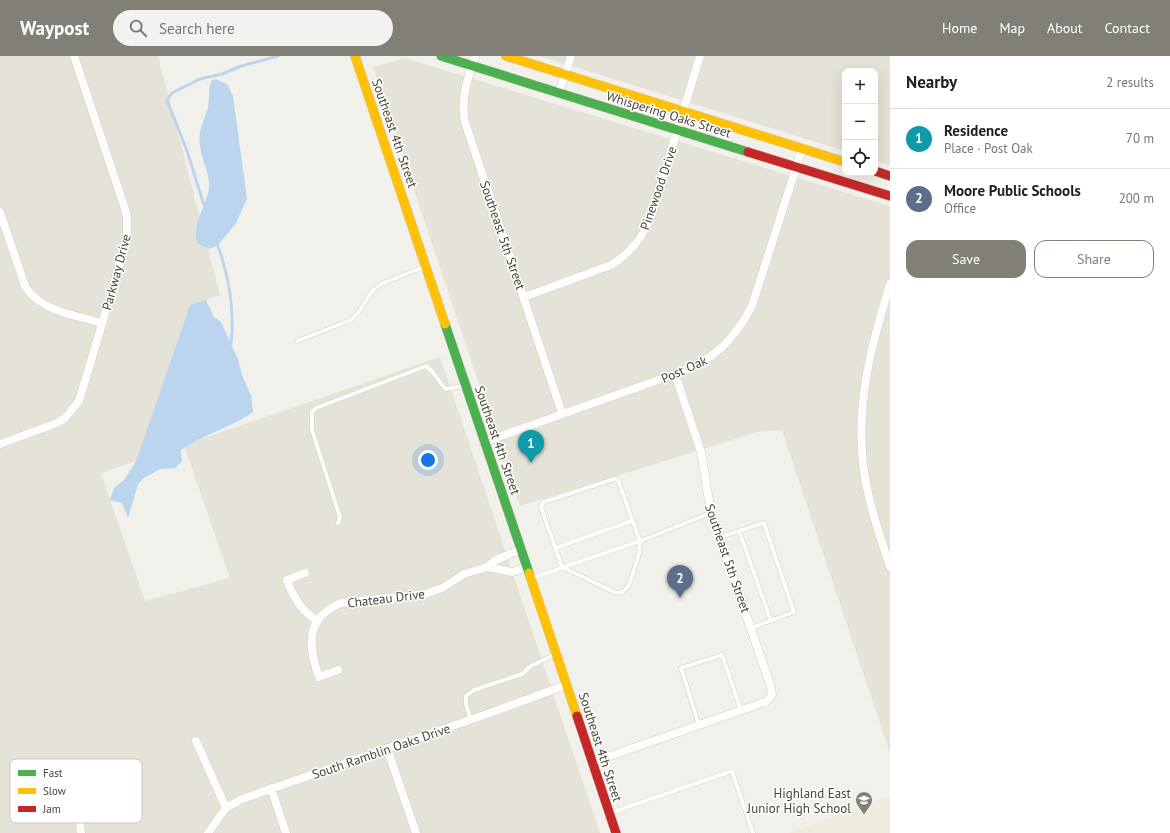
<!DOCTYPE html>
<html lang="en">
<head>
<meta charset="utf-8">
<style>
  body { margin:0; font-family:"PT Sans",sans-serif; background:#f2f2f2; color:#202124 }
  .controls { position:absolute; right:12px; top:12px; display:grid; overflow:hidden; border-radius:8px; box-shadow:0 4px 16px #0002 }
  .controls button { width:36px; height:36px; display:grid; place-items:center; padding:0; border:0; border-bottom:1px solid #e0e0e0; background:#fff; color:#202124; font:20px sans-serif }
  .you { position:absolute; left:428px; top:404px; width:14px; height:14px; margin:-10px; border:3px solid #fff; border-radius:50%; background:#1a73e8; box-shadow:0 0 0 6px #1a73e833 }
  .badge { display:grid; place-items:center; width:26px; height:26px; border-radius:50%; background:#828076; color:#fff; font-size:13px; font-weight:700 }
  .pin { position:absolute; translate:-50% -33px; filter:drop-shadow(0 1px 2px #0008) }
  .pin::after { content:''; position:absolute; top:21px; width:14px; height:12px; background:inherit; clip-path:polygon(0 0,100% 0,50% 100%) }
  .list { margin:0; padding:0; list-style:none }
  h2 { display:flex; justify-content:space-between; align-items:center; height:52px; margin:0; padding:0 16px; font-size:17px }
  h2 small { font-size:13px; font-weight:400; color:#757577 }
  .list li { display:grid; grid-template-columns:26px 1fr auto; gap:12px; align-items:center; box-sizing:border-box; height:60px; padding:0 16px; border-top:1px solid #e0e0e0 }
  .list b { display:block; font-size:15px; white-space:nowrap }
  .list p { margin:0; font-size:13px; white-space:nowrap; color:#757577 }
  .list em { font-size:13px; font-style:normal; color:#757577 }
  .actions { display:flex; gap:8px; padding:12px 16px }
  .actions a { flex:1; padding:9px 0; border:1px solid #828076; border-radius:12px; text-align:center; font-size:14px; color:#828076 }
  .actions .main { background:#828076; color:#fff }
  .icon { flex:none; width:22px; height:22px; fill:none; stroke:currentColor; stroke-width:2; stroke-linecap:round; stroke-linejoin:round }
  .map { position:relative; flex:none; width:890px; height:777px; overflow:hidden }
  header { display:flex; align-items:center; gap:24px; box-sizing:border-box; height:56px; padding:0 20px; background:#828076; color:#fff }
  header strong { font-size:19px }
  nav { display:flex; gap:22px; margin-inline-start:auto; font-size:14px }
  .search { width:280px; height:36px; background:#f2f2f2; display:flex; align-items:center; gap:10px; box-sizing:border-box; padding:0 14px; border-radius:22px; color:#757577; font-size:15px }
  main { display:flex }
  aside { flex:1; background:#fff }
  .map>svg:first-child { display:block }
  .residential { fill:#e5e2d8 }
  .education { fill:#efecdd }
  .water { fill:#bcd5ee }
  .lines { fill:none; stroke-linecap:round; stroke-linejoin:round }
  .stream { stroke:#bcd5ee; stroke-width:3 }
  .lane-casing { stroke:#cfcec8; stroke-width:5 }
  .street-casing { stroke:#cfcec8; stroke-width:9 }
  .fast-casing { stroke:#d0cec2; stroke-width:10 }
  .slow-casing { stroke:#d0cec2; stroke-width:10 }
  .jam-casing { stroke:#d0cec2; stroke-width:10 }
  .lane { stroke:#fdfdfc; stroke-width:4 }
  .street { stroke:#fdfdfc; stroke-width:8 }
  .fast { stroke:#4caf50; stroke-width:9 }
  .slow { stroke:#ffc107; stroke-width:9 }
  .jam { stroke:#c62828; stroke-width:9 }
  .labels { text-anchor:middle; stroke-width:3; stroke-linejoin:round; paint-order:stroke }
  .street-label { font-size:13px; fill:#474337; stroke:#fff }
  .poi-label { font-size:13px; fill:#474337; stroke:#fff; text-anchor:end }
  .key { fill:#fff; stroke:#c8c7c3; stroke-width:1 }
  .key-label { font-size:11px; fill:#474337 }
</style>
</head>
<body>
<header>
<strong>Waypost</strong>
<div class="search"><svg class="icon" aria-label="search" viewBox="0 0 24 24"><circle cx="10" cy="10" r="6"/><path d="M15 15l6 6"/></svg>Search here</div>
<nav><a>Home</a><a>Map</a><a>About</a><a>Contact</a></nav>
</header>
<main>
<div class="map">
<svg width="890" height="777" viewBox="0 0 890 777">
  <rect width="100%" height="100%" fill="#f1f0eb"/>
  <path class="residential" d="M 0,0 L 158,0 L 220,239 L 190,250 L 136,405 L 101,417 L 145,545 L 230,522 L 184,389 L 440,301 L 600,777 L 0,777 Z
    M 539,0 L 890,0 L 890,109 L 875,104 L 875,15 L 845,15 L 845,95 Z
    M 405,2 L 890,150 L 890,697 L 782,374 L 761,375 L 520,450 L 373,11 Z"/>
  <path class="education" d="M 890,740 L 890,777 L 788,777 Z"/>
  <path class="water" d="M 216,23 L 228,29 L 233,40 L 247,143 L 236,167 L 229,176 L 217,190 L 209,193 L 197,187 C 192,166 206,152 209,132 C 211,122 201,101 200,90 C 197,77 205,63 208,51 C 210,41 207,36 212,24 Z
    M 206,244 L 214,261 L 221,266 L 238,303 L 242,319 L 251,339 L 253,356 C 231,372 203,378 181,394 L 182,405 L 175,412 L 160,413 L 144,422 L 138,428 L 128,462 L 122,447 L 110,444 L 114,432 L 124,424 L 136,405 L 190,249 Z"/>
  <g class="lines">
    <path class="stream" d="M 204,149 L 187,95 L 167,44 L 172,37 L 200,23 L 222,18 L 241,10 L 278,0
      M 216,185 C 228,216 235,253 231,287"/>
    <g class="lane-casing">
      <path id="lane" d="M 297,285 L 351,264 L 358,257 L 372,235 L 381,228 L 424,211
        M 614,423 L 618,424 L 640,485 L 639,498 L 629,529 L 623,536 L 616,537 L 562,511 L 541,451 L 544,446 Z
        M 338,467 L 340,461 L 312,374 L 312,356 L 316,352 L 426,310 C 436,317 438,326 446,333 L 464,330
        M 739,475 L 771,565
        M 720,481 L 764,467 L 794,556 L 751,572
        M 555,492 L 632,465
        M 532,522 L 640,485 L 711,457
        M 471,664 L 466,649 L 466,640 L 474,634 L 522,618 L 531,610 L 556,598
        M 699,669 L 681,612 L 722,599 L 741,654
        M 610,757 L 732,715 L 753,777"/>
    </g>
    <g class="street-casing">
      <path id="street" d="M 475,0 C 468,23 460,42 465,66 L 562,357
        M 559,37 L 571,0
        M 0,156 L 25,230 C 41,256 76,259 102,267
        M 890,228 C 872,287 856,345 863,408 C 867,443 879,477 890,511
        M 524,241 L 611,209 C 631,197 643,182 651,160 L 700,0
        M 484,386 L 675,318 C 715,303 732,287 752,250 L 802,93
        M 0,388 L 57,367 L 65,362 L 79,345 L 127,184 L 127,161 L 124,150 L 74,0
        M 487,511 L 512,516 L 528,511
        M 305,517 L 287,524 C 293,541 301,555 318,565
        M 338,614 L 319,621 C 308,590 305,562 341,547 L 425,538 L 442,532 L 464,518 L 487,511 L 496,504 L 521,493
        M 196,685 L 226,752
        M 387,692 L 416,777
        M 593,706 L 762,647 L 766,646 L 772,639 L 771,631 L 711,457 L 701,396 L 675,318
        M 76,722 L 81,777
        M 271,732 L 286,777
        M 208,777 L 226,752 L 242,743 L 490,657 L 566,629"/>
    </g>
    <g class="fast-casing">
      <path id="fast" d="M 441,0 L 748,96
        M 445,268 L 529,517"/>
    </g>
    <g class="slow-casing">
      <path id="slow" d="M 355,0 L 445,268
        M 506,0 L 845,106
        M 529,517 L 577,660"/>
    </g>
    <g class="jam-casing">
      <path id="jam" d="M 748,96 L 890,140
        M 875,115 L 890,120
        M 577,660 L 616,777"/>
    </g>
    <use href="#lane" class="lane"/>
    <use href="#street" class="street"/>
    <use href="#fast" class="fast"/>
    <use href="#slow" class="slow"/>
    <use href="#jam" class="jam"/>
  </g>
  <defs>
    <g id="school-pin" transform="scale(0.9)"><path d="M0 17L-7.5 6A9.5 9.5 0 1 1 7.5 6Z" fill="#828076" stroke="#fff"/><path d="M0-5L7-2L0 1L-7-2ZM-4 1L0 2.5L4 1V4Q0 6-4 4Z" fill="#fff"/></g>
  </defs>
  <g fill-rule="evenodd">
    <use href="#school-pin" x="864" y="744"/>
  </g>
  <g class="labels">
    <g class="street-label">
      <text transform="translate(669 58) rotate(17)" y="5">Whispering Oaks Street</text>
      <text transform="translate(395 77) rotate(71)" y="5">Southeast 4th Street</text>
      <text transform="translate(658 132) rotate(-71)" y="5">Pinewood Drive</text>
      <text transform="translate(503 179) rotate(71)" y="5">Southeast 5th Street</text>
      <text transform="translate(116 216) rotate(-75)" y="5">Parkway Drive</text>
      <text transform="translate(684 313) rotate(-24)" y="5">Post Oak</text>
      <text transform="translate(498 384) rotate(71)" y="5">Southeast 4th Street</text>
      <text transform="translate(728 502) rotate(71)" y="5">Southeast 5th Street</text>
      <text transform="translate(386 542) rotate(-7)" y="5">Chateau Drive</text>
      <text transform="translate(601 691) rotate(72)" y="5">Southeast 4th Street</text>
      <text transform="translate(381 695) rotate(-19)" y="5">South Ramblin Oaks Drive</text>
    </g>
    <g class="poi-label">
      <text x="851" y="742">Highland East<tspan x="851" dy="15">Junior High School</tspan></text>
    </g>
  </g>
  <rect x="10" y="703" width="132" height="64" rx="6" class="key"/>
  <rect x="18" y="714" width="18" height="6" fill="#4caf50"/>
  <rect x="18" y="732" width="18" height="6" fill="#ffc107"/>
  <rect x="18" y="750" width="18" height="6" fill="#c62828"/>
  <g class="key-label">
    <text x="43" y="721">Fast</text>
    <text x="43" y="739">Slow</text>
    <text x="43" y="757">Jam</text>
  </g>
</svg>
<div class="controls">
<button>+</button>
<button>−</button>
<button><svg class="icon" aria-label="locate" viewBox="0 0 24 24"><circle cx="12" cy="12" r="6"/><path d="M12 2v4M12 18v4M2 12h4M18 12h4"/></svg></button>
</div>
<div class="you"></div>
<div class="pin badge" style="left:531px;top:407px;background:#0f9aa8">1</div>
<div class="pin badge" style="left:680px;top:542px;background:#5c6f8a">2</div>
</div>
<aside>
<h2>Nearby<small>2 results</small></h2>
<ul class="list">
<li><span class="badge" style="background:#0f9aa8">1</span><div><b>Residence</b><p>Place · Post Oak</p></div><em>70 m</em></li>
<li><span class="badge" style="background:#5c6f8a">2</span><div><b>Moore Public Schools</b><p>Office</p></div><em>200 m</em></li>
</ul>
<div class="actions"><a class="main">Save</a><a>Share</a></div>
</aside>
</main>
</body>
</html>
